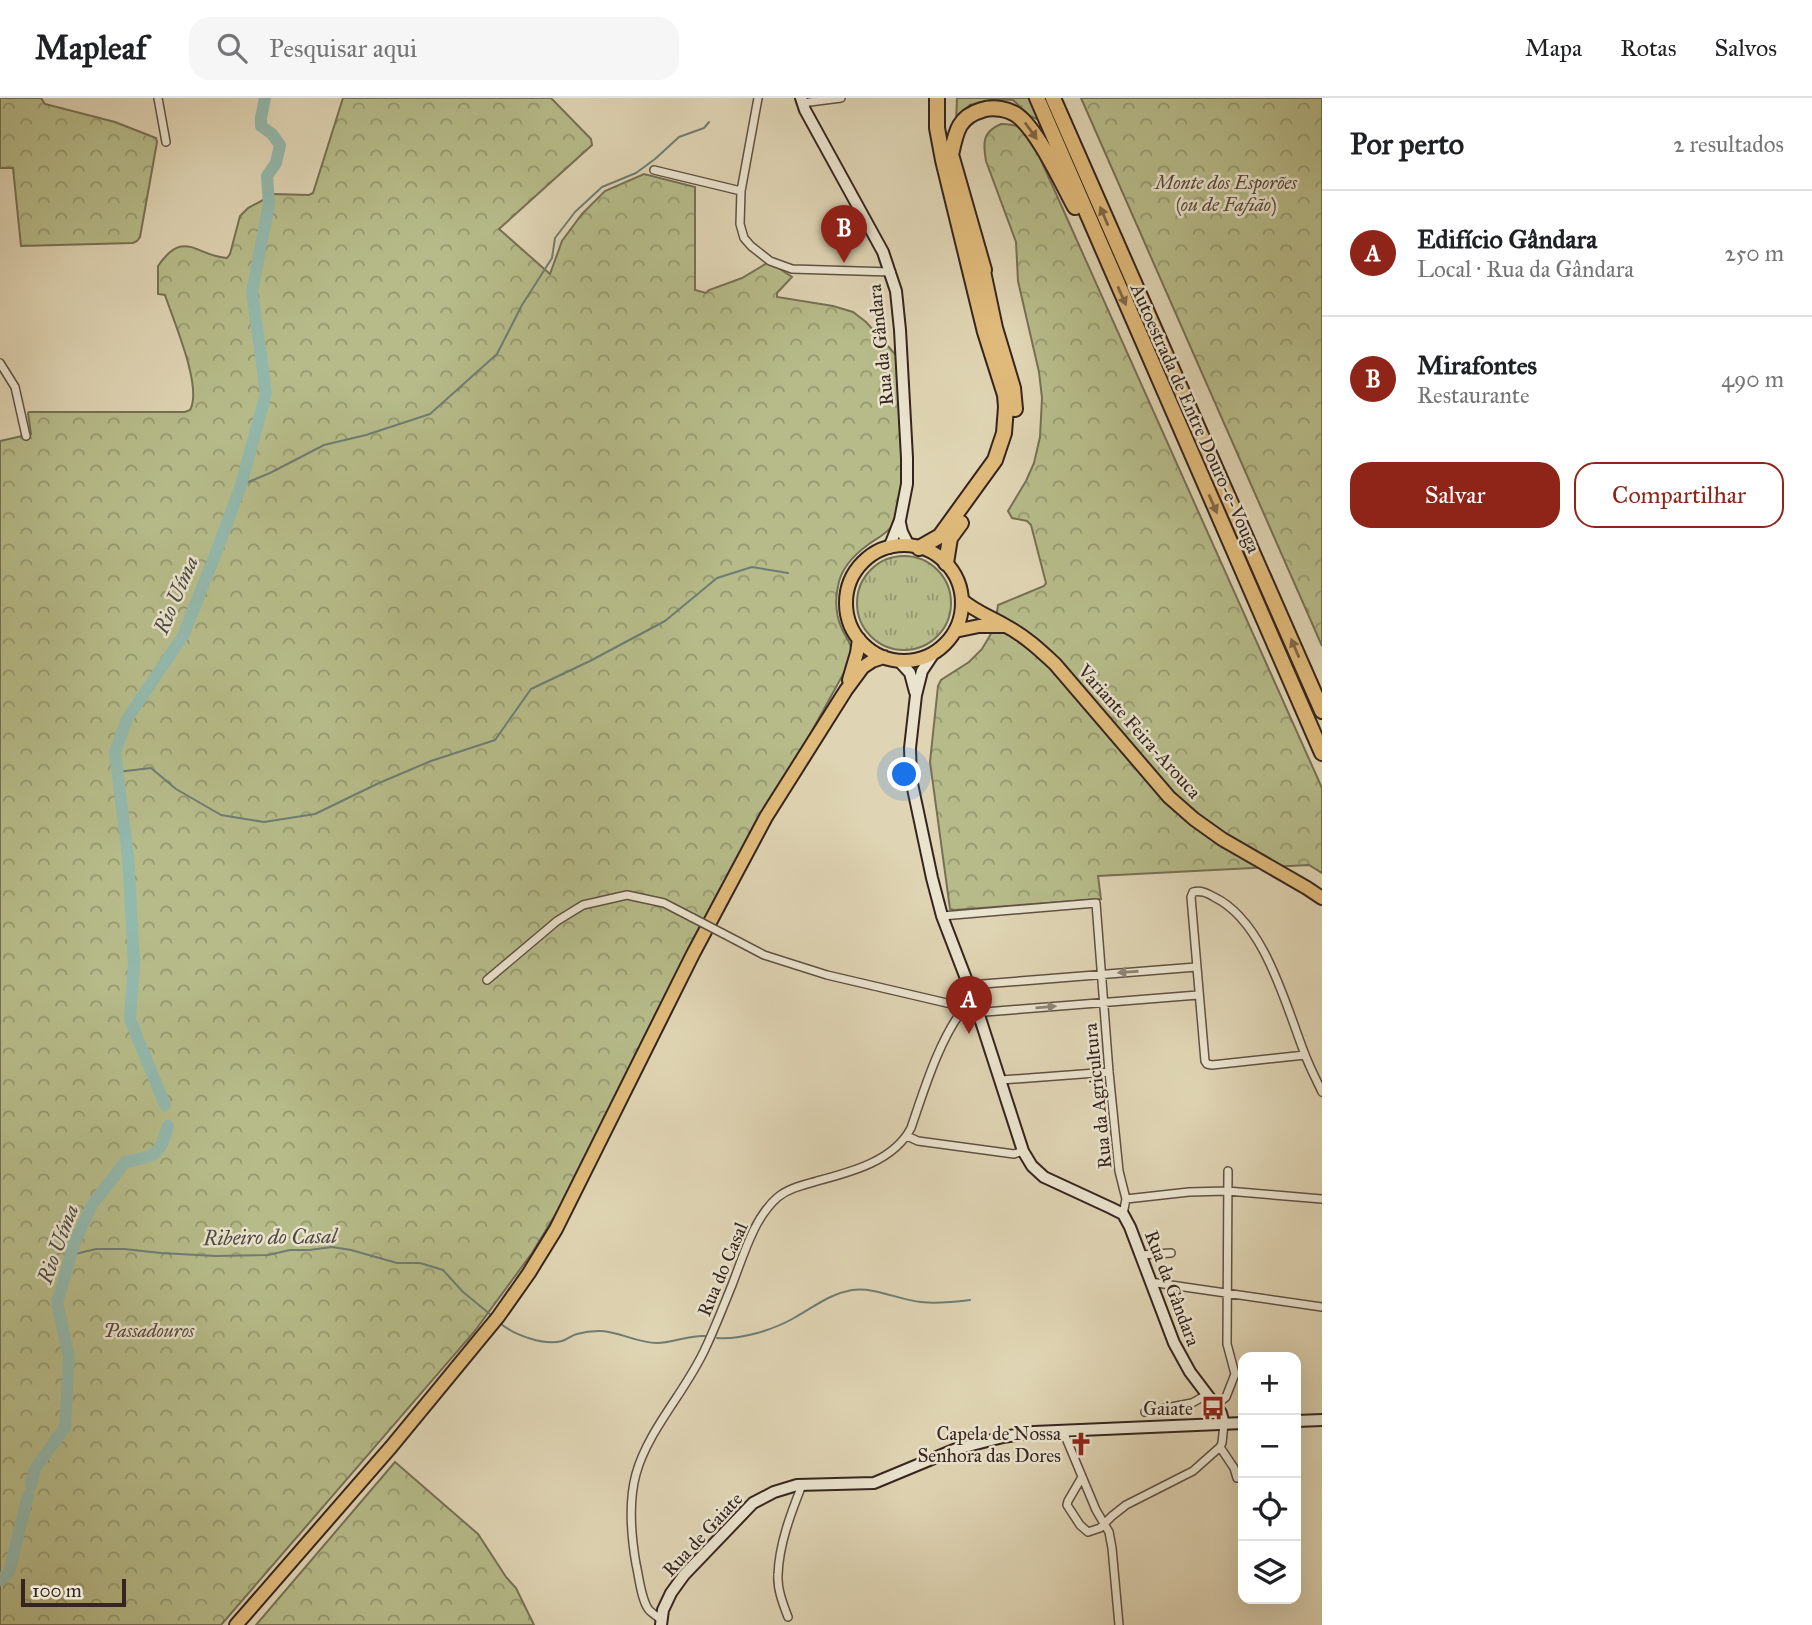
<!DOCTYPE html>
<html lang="pt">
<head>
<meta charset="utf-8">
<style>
  body { margin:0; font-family:"IM FELL Great Primer",serif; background:#f6f6f6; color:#202124 }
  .controls { position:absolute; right:21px; bottom:21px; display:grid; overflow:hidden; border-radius:14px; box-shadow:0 7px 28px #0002 }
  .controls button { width:63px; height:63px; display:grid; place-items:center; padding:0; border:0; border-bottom:2px solid #e0e0e0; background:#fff; color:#202124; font:35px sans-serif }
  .scale { position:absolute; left:21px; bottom:18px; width:105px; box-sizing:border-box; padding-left:7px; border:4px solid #36251f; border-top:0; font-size:19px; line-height:24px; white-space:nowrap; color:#36251f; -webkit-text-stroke:5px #eae3ce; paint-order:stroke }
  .you { position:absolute; left:905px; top:677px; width:24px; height:24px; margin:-18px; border:5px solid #fff; border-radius:50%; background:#1a73e8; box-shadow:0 0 0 10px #1a73e833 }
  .badge { display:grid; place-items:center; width:46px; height:46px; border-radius:50%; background:#8f2418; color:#fff; font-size:23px; font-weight:700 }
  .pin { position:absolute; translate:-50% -58px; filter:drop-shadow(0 2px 4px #0008) }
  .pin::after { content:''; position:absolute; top:37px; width:24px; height:21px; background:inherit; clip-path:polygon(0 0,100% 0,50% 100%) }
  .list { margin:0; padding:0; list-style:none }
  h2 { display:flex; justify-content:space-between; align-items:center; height:91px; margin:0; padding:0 28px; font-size:30px }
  h2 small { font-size:23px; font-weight:400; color:#757577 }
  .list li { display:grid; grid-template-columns:46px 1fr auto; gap:21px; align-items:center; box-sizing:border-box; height:126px; padding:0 28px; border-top:2px solid #e0e0e0 }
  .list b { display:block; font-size:26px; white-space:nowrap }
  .list p { margin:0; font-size:23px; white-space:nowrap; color:#757577 }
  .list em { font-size:23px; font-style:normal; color:#757577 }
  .actions { display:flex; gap:14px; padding:21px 28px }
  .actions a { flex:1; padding:16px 0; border:2px solid #8f2418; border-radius:21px; text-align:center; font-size:24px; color:#8f2418 }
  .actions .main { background:#8f2418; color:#fff }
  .icon { flex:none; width:38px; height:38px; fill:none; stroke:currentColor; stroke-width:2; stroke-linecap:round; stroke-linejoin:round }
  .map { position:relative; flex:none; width:1322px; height:1527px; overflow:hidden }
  header { display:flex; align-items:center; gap:42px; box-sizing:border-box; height:98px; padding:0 35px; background:#fff; border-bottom:2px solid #e0e0e0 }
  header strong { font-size:33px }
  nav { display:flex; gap:38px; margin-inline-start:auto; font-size:24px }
  .search { width:490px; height:63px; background:#f6f6f6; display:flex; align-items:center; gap:18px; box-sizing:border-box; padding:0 24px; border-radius:21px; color:#757577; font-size:26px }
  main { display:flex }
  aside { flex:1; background:#fff }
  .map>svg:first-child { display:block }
  .grass { fill:url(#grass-tufts); stroke:#767054; stroke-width:2 }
  .forest { fill:url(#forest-crowns); stroke:#767054; stroke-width:2 }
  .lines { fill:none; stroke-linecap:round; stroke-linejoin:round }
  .stream { stroke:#6e7d74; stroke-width:2 }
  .river { stroke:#93b8ac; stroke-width:12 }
  .street-casing { stroke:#605144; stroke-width:10 }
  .secondary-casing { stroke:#36251f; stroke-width:14 }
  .primary-casing { stroke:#36251f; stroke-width:16 }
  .highway-casing { stroke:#36251f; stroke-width:18 }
  .street { stroke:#eae3ce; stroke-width:7 }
  .secondary { stroke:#eae3ce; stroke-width:10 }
  .primary { stroke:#e0ba7a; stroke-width:12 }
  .highway { stroke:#e0ba7a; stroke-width:14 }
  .street-bridge-casing { stroke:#605144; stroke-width:10; stroke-linecap:butt }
  .street-bridge { stroke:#eae3ce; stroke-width:7 }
  .oneway { fill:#826848 }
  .oneway2 { fill:#908476 }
  .labels { text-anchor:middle; stroke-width:5; stroke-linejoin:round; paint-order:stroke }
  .park-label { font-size:19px; font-style:italic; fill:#564a3a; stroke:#eae3ce }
  .street-label { font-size:19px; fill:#36251f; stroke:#eae3ce }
  .poi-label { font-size:19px; fill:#36251f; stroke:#eae3ce; text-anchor:end }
  .water-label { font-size:21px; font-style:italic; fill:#4d4a42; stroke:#eae3ce }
</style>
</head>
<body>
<header>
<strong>Mapleaf</strong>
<div class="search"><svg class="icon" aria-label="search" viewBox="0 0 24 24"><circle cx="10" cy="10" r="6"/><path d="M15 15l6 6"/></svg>Pesquisar aqui</div>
<nav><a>Mapa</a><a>Rotas</a><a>Salvos</a></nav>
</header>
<main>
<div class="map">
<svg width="1322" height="1527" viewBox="0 0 1322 1527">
  <defs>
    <pattern id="grass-tufts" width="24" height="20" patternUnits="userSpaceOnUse" patternTransform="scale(1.75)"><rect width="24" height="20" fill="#b6bb89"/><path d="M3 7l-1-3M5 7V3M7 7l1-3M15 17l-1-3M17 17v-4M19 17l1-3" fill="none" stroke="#95986f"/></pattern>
    <pattern id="forest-crowns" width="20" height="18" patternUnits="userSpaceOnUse" patternTransform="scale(1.75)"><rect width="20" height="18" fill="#b6bb89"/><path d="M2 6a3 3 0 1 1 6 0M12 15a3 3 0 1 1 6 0" fill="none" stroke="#95986f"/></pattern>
  </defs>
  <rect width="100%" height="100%" fill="#dfd4b3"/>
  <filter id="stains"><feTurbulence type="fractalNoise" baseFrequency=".00286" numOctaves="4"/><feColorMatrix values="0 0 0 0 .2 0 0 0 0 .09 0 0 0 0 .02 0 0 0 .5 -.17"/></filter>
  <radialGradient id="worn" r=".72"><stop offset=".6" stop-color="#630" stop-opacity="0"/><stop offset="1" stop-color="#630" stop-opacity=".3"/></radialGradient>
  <path class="grass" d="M 957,0 L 1030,0 L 1039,22 L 1030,18 L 1013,2 L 995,1 L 970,7 L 956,26 Z
    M857 505a47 47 0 1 1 94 0a47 47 0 1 1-94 0Z"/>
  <path class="forest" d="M 0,0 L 41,0 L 45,6 L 115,24 L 156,40 L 157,44 L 140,139 L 137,143 L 133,145 L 21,148 L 13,70 L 0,70 Z
    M 343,0 L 551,0 L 591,41 L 592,47 L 499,131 L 550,176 L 562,143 L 582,116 L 605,93 L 644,76 L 695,89 L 695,192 L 706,195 L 709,192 L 742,180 L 767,165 L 771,165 L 792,179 L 777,195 L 777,199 L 833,208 L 853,214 L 866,224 L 896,257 L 899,269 C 900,302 909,404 891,429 C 885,437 876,441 869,446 C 855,456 841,470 838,488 C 835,502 836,518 842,531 C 845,538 853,547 852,556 C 851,561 848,566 846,571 L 708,822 L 569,1094 L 532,1155 L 474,1234 L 221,1527 L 0,1527 L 0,343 L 31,336 L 28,315 L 29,314 L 185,314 L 190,312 C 203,289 173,222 165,197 L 158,196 L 158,168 C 184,130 196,158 227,160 L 230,156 L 240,118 L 248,110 L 274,96 L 309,97 L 313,95 Z
    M 1081,0 L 1322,0 L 1322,548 Z
    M 1001,26 C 1019,26 1021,30 1032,42 L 1322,690 L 1322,775 L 1309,767 L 1098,778 L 1101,801 L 954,812 L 950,811 L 930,664 L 938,588 L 941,582 L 969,564 L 982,551 L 995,529 L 998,507 L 1044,488 L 1046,485 L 1031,427 L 1027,423 L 1012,420 L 1008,413 L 1026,383 L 1034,365 L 1040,339 L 1042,300 L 1039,274 L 1018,183 L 1016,144 L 986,63 C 983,45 982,34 1001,26 Z
    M 395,1364 L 478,1436 L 506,1479 L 516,1490 L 534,1527 L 256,1527 Z"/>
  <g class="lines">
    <path class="stream" d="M 241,387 L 270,375 L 324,347 L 366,337 L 430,316 L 497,256 L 522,207 L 552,160 L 555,140 L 575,114 L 602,89 L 636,75 L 655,61 L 679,39 L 704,30 L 709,24
      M 117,674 L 151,670 L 176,691 L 221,717 L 264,724 L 315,716 L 379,685 L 431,663 L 495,642 L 531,591 L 590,563 L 665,523 L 717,480 L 752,469 L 788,475
      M 71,1157 L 96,1151 L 124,1151 L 161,1155 L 216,1158 L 268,1157 L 290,1152 L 309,1152 L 332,1149 L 351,1152 L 397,1165 L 420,1165 L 443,1172 L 463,1194 L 491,1217
      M 501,1226 C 515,1237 544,1248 562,1243 C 568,1241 572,1237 577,1236 C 584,1234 592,1233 599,1233 C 619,1233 636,1245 657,1245 C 673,1245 688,1237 705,1238
      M 717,1240 C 740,1242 773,1232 794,1220 C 814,1209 829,1196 852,1192 C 876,1189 899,1202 921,1204 C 938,1206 954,1204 970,1202"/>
    <path class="river" d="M 165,1007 L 130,921 L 134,865 L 128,758 L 115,654 L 127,621 L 183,538 L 217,452 L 241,387 L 266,295 L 252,193 L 269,106 L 267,78 L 276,65 L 280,47 L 272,36 L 261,28 L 261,20 L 265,0
      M 31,1387 L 35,1371 L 65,1329 L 69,1259 L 57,1205 L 74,1146 L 92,1107 L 125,1064 C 155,1058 160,1058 168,1028
      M 0,1482 L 9,1474 L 28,1398"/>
    <g class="street-casing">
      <path id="street" d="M 158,0 L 166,44
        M 758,0 L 741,93 L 740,126 L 744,140 L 751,148 L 770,163 L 792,171 L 891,174
        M 802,5 L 841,0
        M 654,72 L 741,93
        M 0,265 L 15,289 L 26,338
        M 942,818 L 1096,805 L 1109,974 L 1119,1073 L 1126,1101 L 1123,1116
        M 722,835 L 764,857 L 827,877 L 951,906 L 963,907
        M 487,882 L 557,823 L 583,807 L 627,797 L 664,805 L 693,820
        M 975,891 L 983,886 L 1196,869
        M 979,909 L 985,914 L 1198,897
        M 1305,957 L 1212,967 L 1207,966 L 1205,963 L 1191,799 L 1193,794 C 1201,792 1207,795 1214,799 C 1264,823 1285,905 1304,954 C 1309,968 1316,981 1322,994
        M 1001,982 L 1109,974
        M 907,1038 L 918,1043 L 1014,1056 L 1023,1053
        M 1126,1101 L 1189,1094 L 1227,1093 L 1322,1101
        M 1140,1157 L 1171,1155
        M 1150,1184 L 1322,1209
        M 1216,1307 L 1226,1299 L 1235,1276 L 1227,1246 L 1228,1073
        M 1145,1314 L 1192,1305 L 1208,1296
        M 1063,1333 L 1096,1412 L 1109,1434 L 1112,1450 L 1119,1527
        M 1220,1349 L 1234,1370 L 1237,1380
        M 1082,1379 L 1068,1403 L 1067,1407 L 1080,1427 L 1088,1434 L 1100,1430 L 1112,1418 L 1126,1407 L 1193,1373 L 1220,1349 L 1222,1345 L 1224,1326
        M 788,1519 C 783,1506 777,1491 778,1477 C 779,1446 791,1415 802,1387
        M 661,1522 C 658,1519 652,1515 649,1512 C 641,1502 639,1478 636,1466 C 631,1437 628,1405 636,1376 C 648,1332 686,1293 705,1251 C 715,1230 723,1209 732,1187 C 743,1159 754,1119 778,1099 C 789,1090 804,1087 817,1083 C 851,1074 894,1063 911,1030 C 924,992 940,939 965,909"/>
    </g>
    <g class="secondary-casing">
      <path id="secondary" d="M 801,0 L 805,12 L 883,154 L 896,193 L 900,232 L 907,360 L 907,386 L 900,422 L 889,450
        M 900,425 L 902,434 L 909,448
        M 934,555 L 922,573 L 916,597 L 910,650 L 911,681 L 932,780 L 942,818 L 970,891
        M 899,563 L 910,575 L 915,594
        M962 901a10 10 0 1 1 20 0a10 10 0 1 1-20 0Z
        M 977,911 L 1023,1053 L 1032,1068 L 1044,1079 L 1111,1110 L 1123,1116 L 1130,1129 L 1174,1245 L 1190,1274 L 1221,1315 L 1224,1326
        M 1296,1323 L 1322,1322
        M 661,1527 L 663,1512 L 671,1495 L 684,1477 L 753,1405 L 774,1394 L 797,1387 L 874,1385 L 956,1351 L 1003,1339 L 1034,1334 L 1243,1325"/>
    </g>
    <g class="primary-casing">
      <path id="primary" d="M846 505a58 58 0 1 1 116 0a58 58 0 1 1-116 0Z
        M 962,502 C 976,514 991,519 1006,528 C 1025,538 1040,552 1055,566 L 1169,699 L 1194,721 L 1222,741 L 1307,790 L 1322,800
        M 955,533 L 979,528 L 1003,528
        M 849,582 L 857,555 L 859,541
        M 236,1527 L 391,1349 L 498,1219 L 529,1175 L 556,1131 L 693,856 L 766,719 L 846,592 L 863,569 L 872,563 L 884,559"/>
    </g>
    <g class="highway-casing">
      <path id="highway" d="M 1037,0 L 1322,655
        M 1053,0 L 1322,613
        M 951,57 C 956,34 958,19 982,12 C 993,8 1009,11 1018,18 C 1038,33 1062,85 1075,109
        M 952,60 L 984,172
        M 981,164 L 995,230 L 1013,290 L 1015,311
        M 919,450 L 940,438 L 995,362 L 1004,335 L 1006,309 L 1005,297 L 985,234 L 943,62 L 937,30 L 937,0
        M 946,465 L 950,440 L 961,425"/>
    </g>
    <use href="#street" class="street"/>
    <use href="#secondary" class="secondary"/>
    <use href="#primary" class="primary"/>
    <use href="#highway" class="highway"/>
    <g class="street-bridge-casing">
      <path id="street-bridge" d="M 693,820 L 722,835"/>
    </g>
    <use href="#street-bridge" class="street-bridge"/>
  </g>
  <defs><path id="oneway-solid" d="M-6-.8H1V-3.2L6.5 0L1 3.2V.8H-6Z" transform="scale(1.75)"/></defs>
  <g class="oneway">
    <use href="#oneway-solid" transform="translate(1031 33) rotate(54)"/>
    <use href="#oneway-solid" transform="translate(1104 118) rotate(-113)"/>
    <use href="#oneway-solid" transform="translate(1122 198) rotate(66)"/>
    <use href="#oneway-solid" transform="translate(1213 406) rotate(66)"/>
    <use href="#oneway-solid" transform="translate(1295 550) rotate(-113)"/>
  </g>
  <g class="oneway2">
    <use href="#oneway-solid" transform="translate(1128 874) rotate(176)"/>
    <use href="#oneway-solid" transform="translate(1046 909) rotate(-5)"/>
  </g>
  <defs>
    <g id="bus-bare" transform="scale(1.89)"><path d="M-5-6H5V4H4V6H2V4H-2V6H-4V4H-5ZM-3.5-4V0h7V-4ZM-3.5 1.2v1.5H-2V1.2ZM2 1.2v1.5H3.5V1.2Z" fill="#8f2418" stroke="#eae3ce" stroke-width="2.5" paint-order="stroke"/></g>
    <g id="church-bare" transform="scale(1.89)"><path d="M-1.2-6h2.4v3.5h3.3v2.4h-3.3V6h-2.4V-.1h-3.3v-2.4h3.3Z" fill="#8f2418" stroke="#eae3ce" stroke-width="2.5" paint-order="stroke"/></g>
  </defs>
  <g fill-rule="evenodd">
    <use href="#bus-bare" x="1213" y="1310"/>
    <use href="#church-bare" x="1081" y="1346"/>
  </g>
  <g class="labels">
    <g class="park-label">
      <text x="1226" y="91">Monte dos Esporões<tspan x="1226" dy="22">(ou de Fafião)</tspan></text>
      <text x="149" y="1239">Passadouros</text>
    </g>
    <g class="street-label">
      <text transform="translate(880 247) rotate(-96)" y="7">Rua da Gândara</text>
      <text transform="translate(1196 320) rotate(66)" y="7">Autoestrada de Entre Douro-e-Vouga</text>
      <text transform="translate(1140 633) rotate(48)" y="7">Variante Feira-Arouca</text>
      <text transform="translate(1097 998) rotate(-96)" y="7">Rua da Agricultura</text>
      <text transform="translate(722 1171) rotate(-67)" y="7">Rua do Casal</text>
      <text transform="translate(1173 1190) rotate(69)" y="7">Rua da Gândara</text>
      <text transform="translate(702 1436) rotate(-47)" y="7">Rua de Gaiate</text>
    </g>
    <g class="poi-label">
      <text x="1193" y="1317">Gaiate</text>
      <text x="1061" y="1342">Capela de Nossa<tspan x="1061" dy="22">Senhora das Dores</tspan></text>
    </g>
    <g class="water-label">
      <text transform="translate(176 497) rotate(-67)" y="7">Rio Uíma</text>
      <text transform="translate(270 1139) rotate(-1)" y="7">Ribeiro do Casal</text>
      <text transform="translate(58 1146) rotate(-70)" y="7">Rio Uíma</text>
    </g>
  </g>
  <rect width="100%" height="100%" filter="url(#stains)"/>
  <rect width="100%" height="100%" fill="url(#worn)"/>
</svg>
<div class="controls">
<button>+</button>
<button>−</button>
<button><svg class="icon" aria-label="locate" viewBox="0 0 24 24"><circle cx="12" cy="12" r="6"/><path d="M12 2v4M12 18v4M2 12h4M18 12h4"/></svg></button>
<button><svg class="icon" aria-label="layers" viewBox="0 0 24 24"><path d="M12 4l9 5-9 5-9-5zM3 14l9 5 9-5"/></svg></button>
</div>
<div class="scale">100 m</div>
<div class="you"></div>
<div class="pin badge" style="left:969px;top:936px">A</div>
<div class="pin badge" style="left:844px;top:165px">B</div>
</div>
<aside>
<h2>Por perto<small>2 resultados</small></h2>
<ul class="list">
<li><span class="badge">A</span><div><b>Edifício Gândara</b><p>Local · Rua da Gândara</p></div><em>250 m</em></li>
<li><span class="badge">B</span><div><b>Mirafontes</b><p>Restaurante</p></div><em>490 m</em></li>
</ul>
<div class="actions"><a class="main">Salvar</a><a>Compartilhar</a></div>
</aside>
</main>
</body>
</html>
